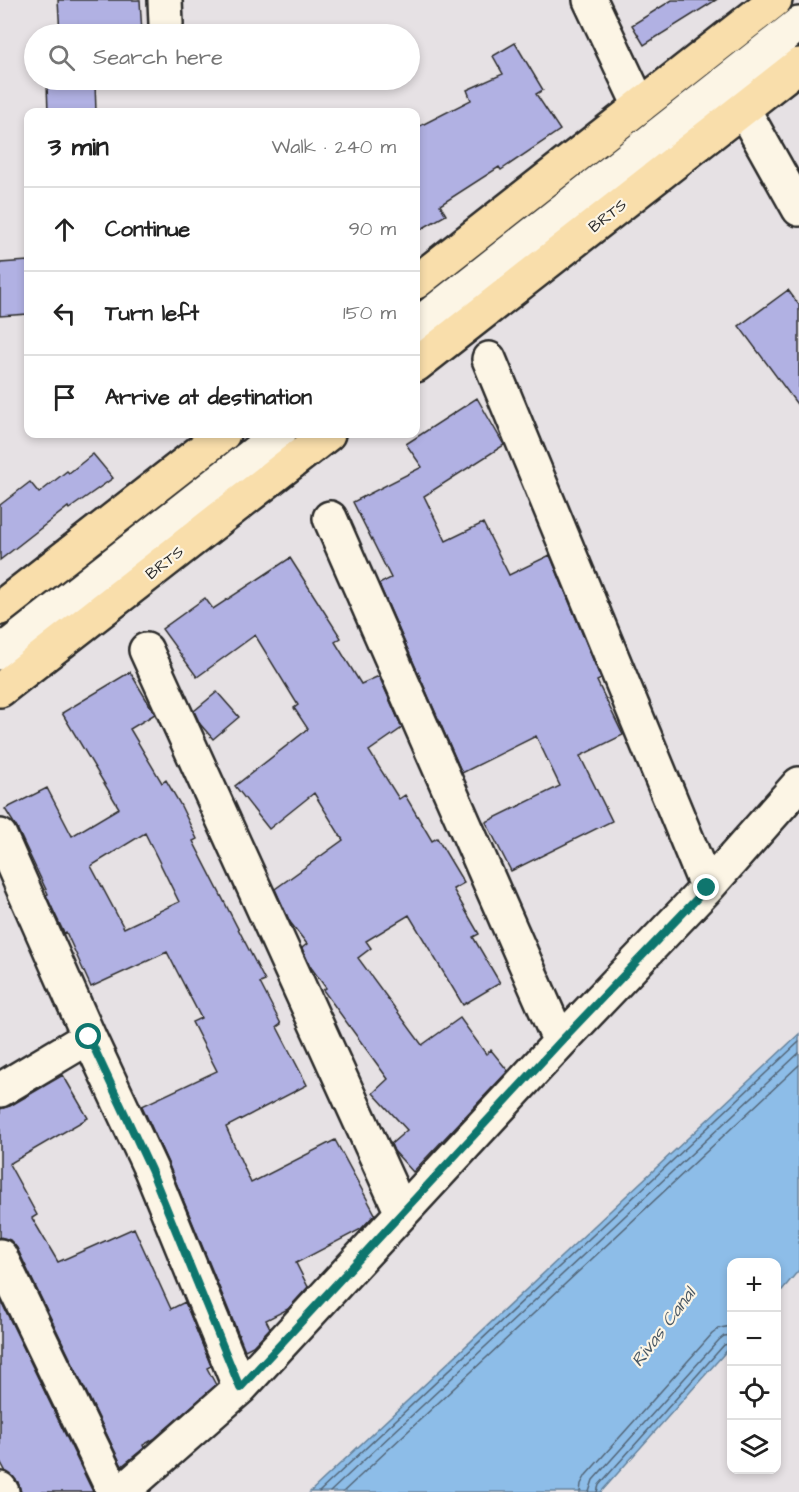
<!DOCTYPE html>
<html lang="en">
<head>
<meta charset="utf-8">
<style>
  body { margin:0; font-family:"Architects Daughter",sans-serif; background:#f6f6f6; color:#222 }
  .controls { position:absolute; right:18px; bottom:18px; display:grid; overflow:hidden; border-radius:12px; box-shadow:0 3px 9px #0003 }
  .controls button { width:54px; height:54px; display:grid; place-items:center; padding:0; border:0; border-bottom:2px solid #e0e0e0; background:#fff; color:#222; font:30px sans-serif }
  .stop { position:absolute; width:18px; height:18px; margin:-14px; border:4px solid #0f766e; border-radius:50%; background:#fff }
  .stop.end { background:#0f766e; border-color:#fff; box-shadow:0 2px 6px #0008 }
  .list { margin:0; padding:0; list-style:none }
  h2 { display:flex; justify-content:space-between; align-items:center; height:78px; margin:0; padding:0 24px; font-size:26px }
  h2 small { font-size:20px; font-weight:400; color:#767676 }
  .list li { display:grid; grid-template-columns:39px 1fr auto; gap:18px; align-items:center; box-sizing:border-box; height:84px; padding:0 24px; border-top:2px solid #e0e0e0 }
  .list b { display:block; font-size:22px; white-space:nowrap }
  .list em { font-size:20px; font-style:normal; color:#767676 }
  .icon { flex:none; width:33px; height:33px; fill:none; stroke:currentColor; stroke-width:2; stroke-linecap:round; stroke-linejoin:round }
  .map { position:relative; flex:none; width:799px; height:1492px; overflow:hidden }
  .search { position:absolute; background:#fff; box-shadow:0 3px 9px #0003; left:24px; top:24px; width:396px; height:66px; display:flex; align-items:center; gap:15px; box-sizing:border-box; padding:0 21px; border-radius:33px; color:#767676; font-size:22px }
  .panel { position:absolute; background:#fff; box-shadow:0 3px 9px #0003; left:24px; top:108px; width:396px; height:330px; border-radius:12px }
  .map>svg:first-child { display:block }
  .water { fill:#8dbde8; stroke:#66839c; stroke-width:1.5 }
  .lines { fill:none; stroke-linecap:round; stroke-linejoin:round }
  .shore { stroke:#526577; stroke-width:1.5 }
  .building { fill:#b1b1e3; stroke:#2b2b2b; stroke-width:1.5; fill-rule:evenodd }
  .minor-casing { stroke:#2b2b2b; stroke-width:38 }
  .major-casing { stroke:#2b2b2b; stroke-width:38 }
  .minor { stroke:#fcf5e5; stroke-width:33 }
  .major { stroke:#f9deab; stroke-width:33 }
  .route { stroke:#0f766e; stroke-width:8 }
  .labels { text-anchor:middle; stroke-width:4.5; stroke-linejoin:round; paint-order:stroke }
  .street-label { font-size:16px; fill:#2b2b2b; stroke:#fcf5e5 }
  .water-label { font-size:18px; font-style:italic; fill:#485764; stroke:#fcf5e5 }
</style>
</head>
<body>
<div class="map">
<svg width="799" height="1492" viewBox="0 0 799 1492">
  <rect width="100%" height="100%" fill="#e6e1e4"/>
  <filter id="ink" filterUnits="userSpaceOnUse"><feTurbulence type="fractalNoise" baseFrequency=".0167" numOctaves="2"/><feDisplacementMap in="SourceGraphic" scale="12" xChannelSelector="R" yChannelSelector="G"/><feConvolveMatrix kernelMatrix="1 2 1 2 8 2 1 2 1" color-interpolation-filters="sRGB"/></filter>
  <g filter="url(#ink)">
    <path class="water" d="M 799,1034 L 799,1270 L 777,1296 L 776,1262 L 732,1262 L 731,1346 L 601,1492 L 310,1492 Z"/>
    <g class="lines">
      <path class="shore" d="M 319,1492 L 799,1042
        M 330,1492 L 799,1053
        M 343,1492 L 799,1065
        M 580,1492 L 581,1484 L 586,1475 L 712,1334 L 720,1328 L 732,1326
        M 589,1492 L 593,1480 L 719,1340 L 724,1336 L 732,1335
        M 597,1492 L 599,1485 L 724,1345 L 732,1343"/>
    </g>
    <path class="building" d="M 58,0 L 140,0 L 142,34 L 60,34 Z
      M 672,0 L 716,0 L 644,45 L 632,25 Z
      M 515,43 L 543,90 L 536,94 L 560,130 L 501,170 L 499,167 L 440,205 L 446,215 L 416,232 L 416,128 L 471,100 L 467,90 L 503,74 L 493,56 Z
      M 95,82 L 96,112 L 48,112 L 47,85 Z
      M 28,261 L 28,314 L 0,316 L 0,263 Z
      M 788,290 L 799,305 L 799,407 L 739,326 Z
      M 477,398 L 504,445 L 424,496 L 446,541 L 483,523 L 509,575 L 550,555 L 601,679 L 597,681 L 623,735 L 580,756 L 612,821 L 511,871 L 486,822 L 560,786 L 536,736 L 462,773 L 379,584 L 391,578 L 353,502 L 422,467 L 406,444 Z
      M 93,454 L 113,478 L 69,509 L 68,507 L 0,560 L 0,505 L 30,482 L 39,493 L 67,471 L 69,473 Z
      M 290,558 L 341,638 L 335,642 L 361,684 L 379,676 L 402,728 L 369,751 L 399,799 L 405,795 L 432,841 L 437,838 L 464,883 L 453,889 L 479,934 L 473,937 L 500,983 L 463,1005 L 409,915 L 366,941 L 371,948 L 358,958 L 422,1045 L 460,1018 L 486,1054 L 491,1050 L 508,1071 L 413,1172 L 394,1151 L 391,1144 L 407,1130 L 373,1093 L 388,1079 L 323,990 L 326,988 L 310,966 L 302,948 L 307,944 L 290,922 L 275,889 L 343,840 L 314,793 L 269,829 L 235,786 L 308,729 L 294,708 L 298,705 L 255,635 L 197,677 L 162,629 L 205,598 L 213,609 Z
      M 130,672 L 155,714 L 130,729 L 162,783 L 166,780 L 180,804 L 197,839 L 193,841 L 265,981 L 260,983 L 281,1024 L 277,1027 L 307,1085 L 226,1127 L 251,1183 L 335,1140 L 375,1214 L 361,1229 L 296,1263 L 308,1287 L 288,1309 L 266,1320 L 270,1328 L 253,1346 L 245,1350 L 168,1163 L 142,1106 L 217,1071 L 192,1022 L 201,1018 L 167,952 L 91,987 L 66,932 L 64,933 L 46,895 L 48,894 L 17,828 L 5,809 L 47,788 L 72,836 L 119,808 L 62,713 ZM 145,833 L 179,902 L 124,928 L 91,866 Z
      M 217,692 L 239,717 L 213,739 L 200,724 L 194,711 Z
      M 63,1075 L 88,1118 L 9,1164 L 37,1215 L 32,1218 L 58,1262 L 134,1228 L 171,1309 L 185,1302 L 211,1366 L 207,1368 L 216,1385 L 154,1439 L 143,1445 L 144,1448 L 122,1466 L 17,1248 L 10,1240 L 0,1237 L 0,1109 L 10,1106 Z
      M 0,1299 L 93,1492 L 21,1492 L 18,1482 L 6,1472 L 0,1461 Z"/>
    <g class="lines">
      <g class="minor-casing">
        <path id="minor" d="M 165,0 L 166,24
          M 590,0 L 640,106
          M 743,109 L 799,209
          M 416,326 L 799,24
          M 489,359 L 707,888
          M 330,518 L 560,1042
          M 146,650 L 402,1213
          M 0,653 L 279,434
          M 0,836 L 89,1037 L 151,1170 L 240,1388
          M 0,1090 L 89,1037
          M 0,1256 L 114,1492
          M 0,1489 L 2,1492
          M 122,1492 L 240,1388 L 560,1042 L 707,888 L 799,784"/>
      </g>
      <g class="major-casing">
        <path id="major" d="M 416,282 L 775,0
          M 416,365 L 799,65
          M 0,608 L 223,434
          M 0,690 L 328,434"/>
      </g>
      <use href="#minor" class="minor"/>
      <use href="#major" class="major"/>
    </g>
  </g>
  <g class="lines" filter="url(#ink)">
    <path class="route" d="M 89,1037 L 151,1170 L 240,1388 L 560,1042 L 707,888"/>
  </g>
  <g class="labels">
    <g class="street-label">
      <text transform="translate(607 215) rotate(-38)" y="6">BRTS</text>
      <text transform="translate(164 562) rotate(-38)" y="6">BRTS</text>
    </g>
    <g class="water-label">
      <text transform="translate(663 1327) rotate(-53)" y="6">Rivas Canal</text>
    </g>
  </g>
</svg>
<div class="controls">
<button>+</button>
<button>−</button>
<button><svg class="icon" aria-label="locate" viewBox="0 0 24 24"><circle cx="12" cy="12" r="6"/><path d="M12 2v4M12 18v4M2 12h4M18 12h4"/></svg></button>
<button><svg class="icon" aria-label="layers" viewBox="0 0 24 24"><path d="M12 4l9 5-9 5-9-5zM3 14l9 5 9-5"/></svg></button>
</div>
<div class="stop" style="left:89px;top:1037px"></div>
<div class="stop end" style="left:707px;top:888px"></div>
<div class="search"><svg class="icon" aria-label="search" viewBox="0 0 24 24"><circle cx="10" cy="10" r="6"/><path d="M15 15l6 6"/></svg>Search here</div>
<section class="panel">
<h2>3 min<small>Walk · 240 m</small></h2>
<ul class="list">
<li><svg class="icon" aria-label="ahead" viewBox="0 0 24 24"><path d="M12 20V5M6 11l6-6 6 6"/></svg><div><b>Continue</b></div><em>90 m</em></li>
<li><svg class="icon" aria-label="left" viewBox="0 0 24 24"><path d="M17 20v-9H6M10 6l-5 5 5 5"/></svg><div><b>Turn left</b></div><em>150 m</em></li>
<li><svg class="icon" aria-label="arrive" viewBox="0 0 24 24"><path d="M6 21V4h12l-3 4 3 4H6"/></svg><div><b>Arrive at destination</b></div></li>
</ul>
</section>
</div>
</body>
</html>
